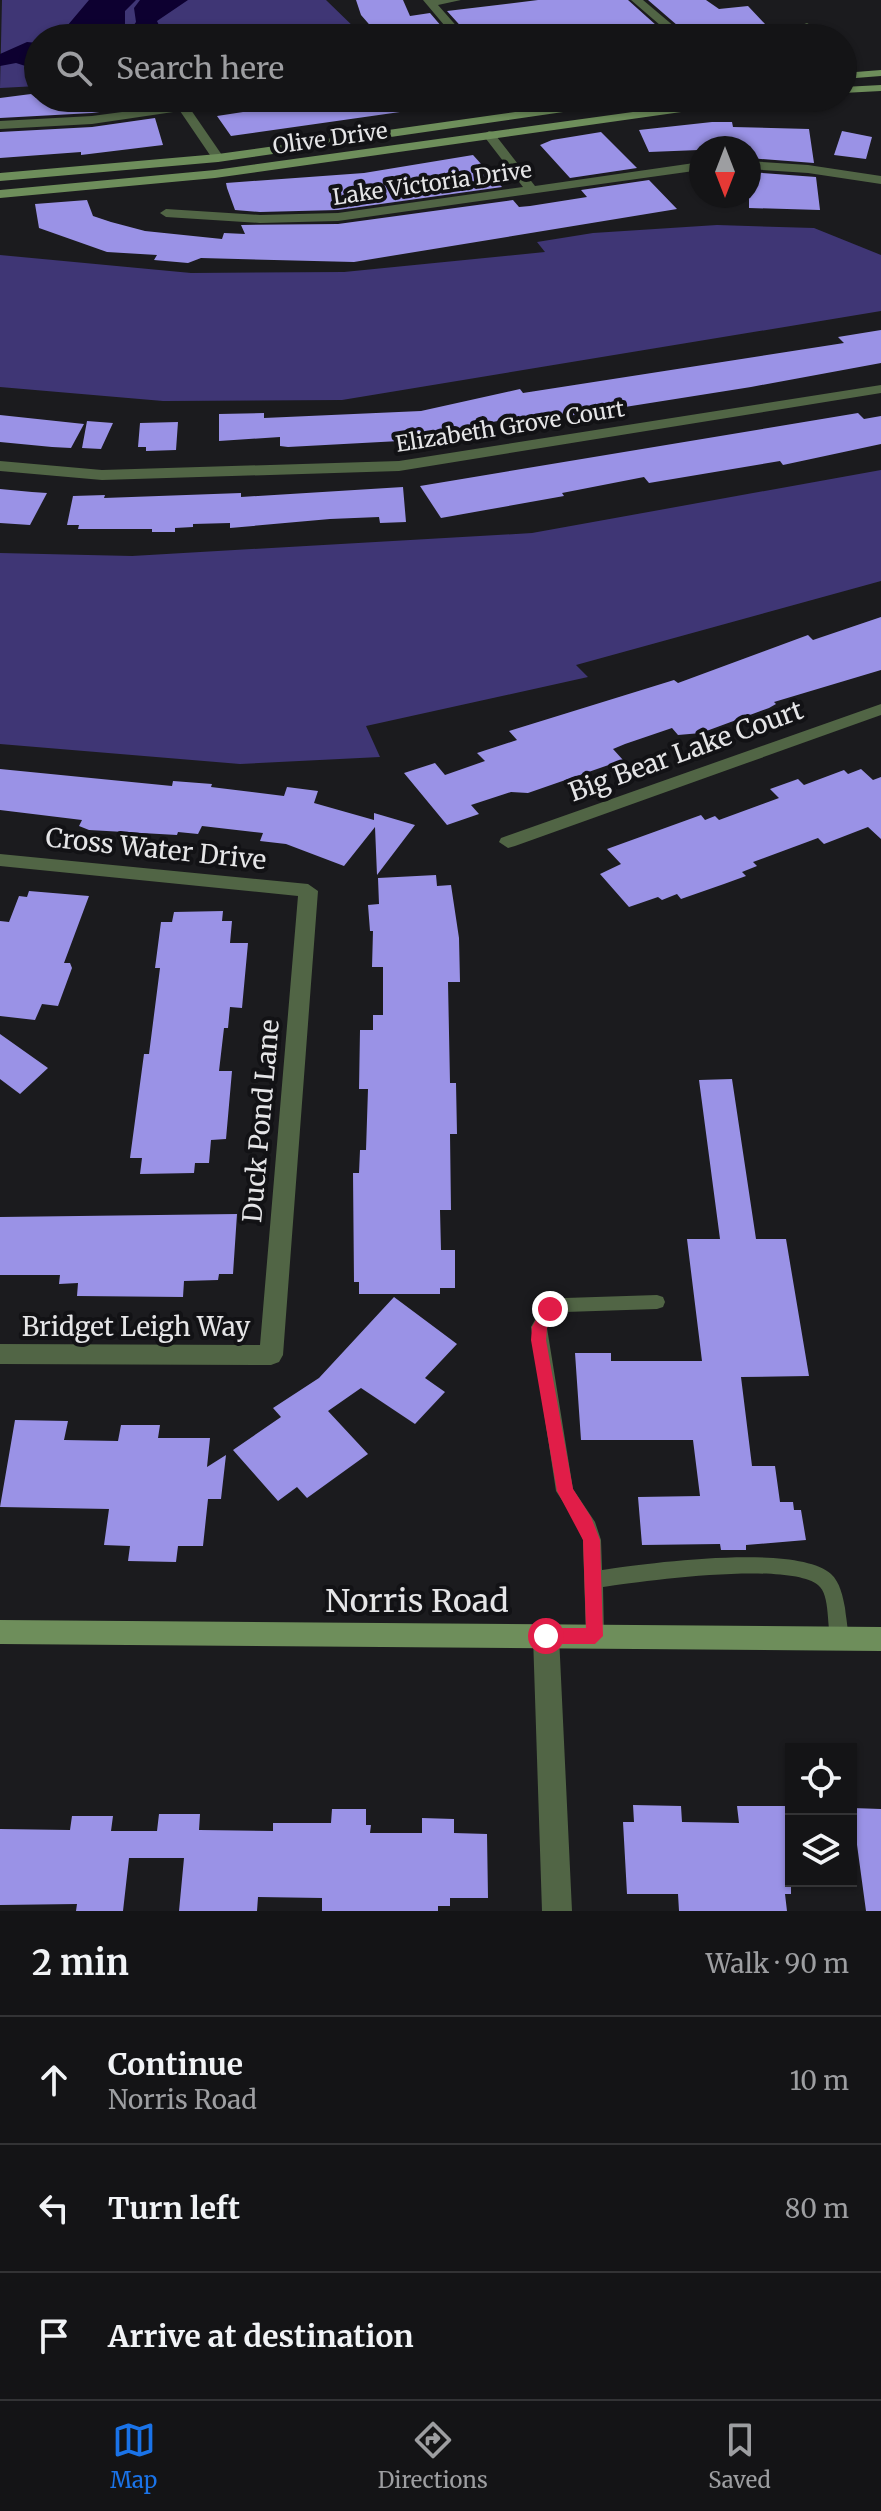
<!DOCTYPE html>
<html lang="en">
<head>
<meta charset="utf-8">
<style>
  body { margin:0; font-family:Merriweather,serif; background:#212123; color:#f1f3f6 }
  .controls { position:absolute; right:24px; bottom:24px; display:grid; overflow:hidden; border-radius:0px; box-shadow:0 2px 6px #0004 }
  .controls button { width:72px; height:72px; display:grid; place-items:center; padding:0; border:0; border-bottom:2px solid #333335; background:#141416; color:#f1f3f6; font:40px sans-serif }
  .compass { position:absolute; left:689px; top:136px; width:72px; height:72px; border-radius:50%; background:#141416; box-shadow:0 2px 6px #0004; rotate:180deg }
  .stop { position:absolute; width:24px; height:24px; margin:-18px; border:6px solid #e11d48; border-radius:50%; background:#fff }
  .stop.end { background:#e11d48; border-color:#fff; box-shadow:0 2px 8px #0008 }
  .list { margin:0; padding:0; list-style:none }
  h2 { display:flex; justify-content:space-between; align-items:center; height:104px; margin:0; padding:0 32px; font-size:34px }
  h2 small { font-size:26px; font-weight:400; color:#9d9ea1 }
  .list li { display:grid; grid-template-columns:52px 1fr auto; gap:24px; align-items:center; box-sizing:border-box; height:128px; padding:0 32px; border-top:2px solid #333335 }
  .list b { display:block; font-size:30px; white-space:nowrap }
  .list p { margin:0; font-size:26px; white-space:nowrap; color:#9d9ea1 }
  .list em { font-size:26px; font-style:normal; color:#9d9ea1 }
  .icon { flex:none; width:44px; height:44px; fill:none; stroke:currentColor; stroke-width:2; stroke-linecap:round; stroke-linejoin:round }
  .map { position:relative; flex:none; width:881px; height:1911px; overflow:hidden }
  .search { position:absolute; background:#141416; box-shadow:0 2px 6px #0004; left:24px; right:24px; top:24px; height:88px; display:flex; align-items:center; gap:20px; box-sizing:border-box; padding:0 28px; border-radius:44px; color:#9d9ea1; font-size:30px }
  .sheet { height:488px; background:#141416 }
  nav { display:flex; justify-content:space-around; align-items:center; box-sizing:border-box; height:112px; border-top:2px solid #333335; background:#141416; font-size:22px; color:#9d9ea1 }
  nav a { display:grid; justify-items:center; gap:4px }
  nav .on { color:#1a73e8 }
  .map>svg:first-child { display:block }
  .green { fill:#3f3675 }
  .water { fill:#0d0030 }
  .building { fill:#9a92e6 }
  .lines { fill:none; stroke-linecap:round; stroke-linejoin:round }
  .lane { fill:#516545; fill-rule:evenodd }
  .street { fill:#516545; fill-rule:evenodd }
  .secondary { fill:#6e8e5b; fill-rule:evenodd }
  .route { fill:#e11d48 }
  .labels { text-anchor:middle; stroke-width:8; stroke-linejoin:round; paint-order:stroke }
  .far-street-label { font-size:22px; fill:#e5e5e7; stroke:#121215 }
  .street-label { font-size:26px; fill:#e5e5e7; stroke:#121215 }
  .near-street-label { font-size:32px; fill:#e5e5e7; stroke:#121215 }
</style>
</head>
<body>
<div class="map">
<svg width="881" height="1911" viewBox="0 0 881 1911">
  <rect width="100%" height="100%" fill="#1b1b1e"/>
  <path class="green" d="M 2,0 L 326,0 L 360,33 L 326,38 L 38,38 L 38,86 L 0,88 Z
    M 717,225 L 814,228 L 881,255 L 881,311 L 342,400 L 163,401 L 0,387 L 0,255 L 191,273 L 344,272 L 545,252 L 537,242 L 593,233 Z
    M 881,470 L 881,581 L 576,665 L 588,677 L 366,726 L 380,757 L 240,764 L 0,744 L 0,553 L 132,556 L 532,533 Z"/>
  <path class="water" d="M 89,0 L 136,0 L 125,11 L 125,34 C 113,42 84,40 71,35 L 67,26 Z
    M 140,0 L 188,0 L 157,21 L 165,38 L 125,38 L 136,22 L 134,8 Z
    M 27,42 L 38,43 L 38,70 L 16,63 L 0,66 L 0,54 Z"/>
  <path class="building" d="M 356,0 L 403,0 L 410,16 L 430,13 L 448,34 L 381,38 L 361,15 Z
    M 538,0 L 628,0 L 666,34 L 641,38 L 479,38 L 472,31 L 466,32 L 447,11 Z
    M 648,0 L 706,0 L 719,9 L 748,6 L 765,24 L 685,32 Z
    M 31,94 L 36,98 L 150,98 L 152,105 L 92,113 L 0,118 L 0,98 Z
    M 335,98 L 413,98 L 414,110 L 231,136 L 217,116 Z
    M 155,118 L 163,145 L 81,155 L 81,152 L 0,158 L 0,132 L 92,127 Z
    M 712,122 L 732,122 L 733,127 L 809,129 L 814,163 L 749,158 L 749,148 L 649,152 L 639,130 Z
    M 842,131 L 872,137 L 866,159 L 834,155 Z
    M 601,132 L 637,168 L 570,178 L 540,145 L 552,140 Z
    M 473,155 L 502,187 L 338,210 L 260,212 L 235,210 L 227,188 L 226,183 L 364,173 Z
    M 749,172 L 816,177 L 820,210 L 749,208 Z
    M 649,180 L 677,209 L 354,262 L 201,258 L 188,263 L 154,260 L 157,255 L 107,252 L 39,228 L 35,204 L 87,200 L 93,216 L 111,222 L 145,231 L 222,239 L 224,233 L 245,234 L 241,225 L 338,224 L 513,200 L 519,207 L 530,206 L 587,197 L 581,190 Z
    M 881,330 L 881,363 L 751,387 L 524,423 L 519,417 L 476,425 L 480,431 L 418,440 L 288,447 L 280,446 L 280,437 L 219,441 L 219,414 L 264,413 L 264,418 L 421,411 L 520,389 L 523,393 L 844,343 L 838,337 Z
    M 858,413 L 864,419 L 881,416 L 881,444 L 783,465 L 780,461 L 649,483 L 644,477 L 562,493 L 564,496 L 441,518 L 420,486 Z
    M 0,415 L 84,424 L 71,448 L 52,447 L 0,442 Z
    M 87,421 L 113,423 L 101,449 L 82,448 Z
    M 178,422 L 176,450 L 146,451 L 146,447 L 138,447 L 140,423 Z
    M 403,487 L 406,522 L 380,523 L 379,517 L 330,519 L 230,528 L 230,523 L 193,524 L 193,527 L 175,528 L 175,532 L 152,532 L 152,529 L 78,529 L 79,525 L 67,525 L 73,496 L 105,495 L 104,498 L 241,493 L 241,497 Z
    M 0,489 L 32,492 L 47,493 L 30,525 L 0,523 Z
    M 881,617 L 881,670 L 774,702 L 776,704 L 769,708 L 701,733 L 678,735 L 672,728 L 625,744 L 613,749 L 623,760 L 528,793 L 511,792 L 471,805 L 479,814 L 447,825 L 404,773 L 435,763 L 445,775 L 485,761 L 477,753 L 517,740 L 509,731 L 674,680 L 678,683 L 808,635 L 813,640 Z
    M 0,769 L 172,786 L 173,781 L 212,784 L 211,787 L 284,796 L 287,787 L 318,791 L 314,803 L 374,820 L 374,813 L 415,825 L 377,875 L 375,827 L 344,866 L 286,844 L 260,841 L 263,833 L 202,826 L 198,834 L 178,832 L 177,835 L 89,830 L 79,826 L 82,820 L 0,810 Z
    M 861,769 L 873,780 L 881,777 L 881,839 L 868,827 L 824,844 L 818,838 L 753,862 L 757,866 L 742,872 L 746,876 L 724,884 L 681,899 L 677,894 L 662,900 L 658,897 L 629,907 L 600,874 L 621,864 L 607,849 L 701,815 L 705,820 L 715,816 L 719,820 L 779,798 L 770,789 L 798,779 L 804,785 L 844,770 L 848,774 Z
    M 436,875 L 437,886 L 451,885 L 459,938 L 460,982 L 448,982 L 450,1083 L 456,1083 L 457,1134 L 450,1134 L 451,1210 L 440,1210 L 441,1250 L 455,1250 L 455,1288 L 440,1288 L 440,1294 L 359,1294 L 359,1282 L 354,1282 L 353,1173 L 359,1173 L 360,1150 L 366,1150 L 368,1089 L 359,1089 L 360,1030 L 373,1030 L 373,1015 L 383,1015 L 383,967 L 372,967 L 373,931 L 370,931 L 368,905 L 379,904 L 378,878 Z
    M 29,891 L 89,896 L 64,963 L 70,963 L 72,968 L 58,1006 L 42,1004 L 35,1020 L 0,1016 L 0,921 L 9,922 L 19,896 L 27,897 Z
    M 223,911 L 222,921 L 232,921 L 230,943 L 248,943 L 242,1008 L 230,1007 L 228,1028 L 224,1028 L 219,1071 L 232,1071 L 226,1139 L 211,1140 L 209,1163 L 195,1163 L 194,1173 L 140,1174 L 142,1158 L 130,1158 L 144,1054 L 149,1054 L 160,968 L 155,968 L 161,922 L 172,922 L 174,912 Z
    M 0,1034 L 48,1068 L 20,1094 L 0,1079 Z
    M 732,1079 L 756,1239 L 786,1239 L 809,1376 L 741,1377 L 752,1466 L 775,1466 L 780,1502 L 793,1502 L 794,1510 L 801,1510 L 806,1540 L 746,1545 L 746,1550 L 721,1550 L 720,1544 L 642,1545 L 638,1497 L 700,1496 L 693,1440 L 581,1440 L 575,1353 L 611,1353 L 611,1361 L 702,1361 L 687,1239 L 720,1239 L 699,1080 Z
    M 237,1214 L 233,1274 L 219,1274 L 218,1280 L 184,1281 L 183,1297 L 77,1296 L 78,1283 L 59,1284 L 60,1275 L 0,1275 L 0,1217 Z
    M 394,1297 L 457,1344 L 425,1378 L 445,1392 L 415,1424 L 361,1388 L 328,1411 L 368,1454 L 307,1498 L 297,1487 L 278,1501 L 233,1450 L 281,1417 L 273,1408 L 319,1378 Z
    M 15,1420 L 68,1421 L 64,1440 L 118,1441 L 121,1425 L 160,1425 L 158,1438 L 210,1438 L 207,1467 L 226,1455 L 221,1499 L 208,1499 L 203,1546 L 178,1546 L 176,1562 L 128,1561 L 130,1546 L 104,1545 L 109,1509 L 0,1507 Z
    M 633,1805 L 681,1806 L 682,1822 L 739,1823 L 737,1806 L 791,1806 L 791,1894 L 785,1894 L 787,1911 L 679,1911 L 678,1894 L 627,1894 L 623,1822 L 634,1822 Z
    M 852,1808 L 881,1809 L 881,1911 L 866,1911 Z
    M 332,1809 L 366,1809 L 366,1825 L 371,1825 L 370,1833 L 422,1833 L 422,1818 L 454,1819 L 454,1833 L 487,1834 L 488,1898 L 450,1898 L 450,1906 L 438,1906 L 438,1911 L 322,1911 L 322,1898 L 258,1897 L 257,1911 L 179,1911 L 184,1858 L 129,1858 L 123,1911 L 76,1911 L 77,1904 L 0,1905 L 0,1829 L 70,1830 L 72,1816 L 113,1816 L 111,1831 L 157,1831 L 159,1814 L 200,1814 L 199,1830 L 273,1831 L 273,1823 L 331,1823 Z"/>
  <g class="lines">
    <path class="lane" d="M 657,1295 L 663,1297 L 665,1302 L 663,1307 L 657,1309 L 565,1312 L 556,1314 L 547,1328 L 573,1489 L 595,1522 L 601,1540 L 602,1570 C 648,1563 797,1543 831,1574 C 840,1582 843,1597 845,1608 C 846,1619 850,1634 846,1644 L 839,1647 L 832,1644 C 826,1629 831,1595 818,1585 C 788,1561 643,1581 603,1587 L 604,1636 L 602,1642 L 595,1645 L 588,1642 L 586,1636 L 583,1540 L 578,1525 L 556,1491 L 531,1327 L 544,1304 L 565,1298 Z"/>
    <path class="street" d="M 423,0 L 461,0 L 438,5 L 467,38 L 455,38 Z
      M 631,0 L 643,0 L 688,38 L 675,38 Z
      M 807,23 L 812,26 L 811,28 L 793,35 L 718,38 L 724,35 L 791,29 Z
      M 227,98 L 258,98 L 191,110 L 224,158 L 218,162 L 214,161 L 180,111 L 92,124 L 0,129 L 0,121 L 92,116 Z
      M 489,131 L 493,132 L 535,186 L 701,162 L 701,170 L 338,221 L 260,223 L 166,217 L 160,213 L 166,209 L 260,215 L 338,213 L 523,187 L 483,135 Z
      M 749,161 L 808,165 L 881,176 L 881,184 L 808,173 L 749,169 Z
      M 881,385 L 881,393 L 399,471 L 102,480 L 0,471 L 0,461 L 102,470 L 399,461 Z
      M 881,704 L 881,715 L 515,846 L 508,848 L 499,842 L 501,838 Z
      M 0,854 L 308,884 L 318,891 L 283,1355 L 279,1362 L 271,1365 L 0,1364 L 0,1344 L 260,1345 L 298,896 L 0,866 Z
      M 546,1624 L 555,1627 L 559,1636 L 572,1911 L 542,1911 L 533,1636 L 537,1627 Z"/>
    <path class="secondary" d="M 881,70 L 881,76 L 843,79 L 843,73 Z
      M 881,85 L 881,91 L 843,93 L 843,87 Z
      M 615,98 L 645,98 L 639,101 L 218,162 L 0,181 L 0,173 L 218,154 Z
      M 734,98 L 765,98 L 759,101 L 215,178 L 0,198 L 0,190 L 215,170 Z
      M 0,1620 L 881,1627 L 881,1651 L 0,1644 Z"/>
  </g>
  <path class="route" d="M 550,1303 L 557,1309 L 547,1328 L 546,1340 L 573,1489 L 591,1517 L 600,1540 L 603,1636 L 595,1644 L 546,1644 L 537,1636 L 546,1628 L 586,1628 L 583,1540 L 557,1491 L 531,1340 L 532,1327 L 544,1305 Z"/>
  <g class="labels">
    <g class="far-street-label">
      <text transform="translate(330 138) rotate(-8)" y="8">Olive Drive</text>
      <text transform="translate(432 183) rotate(-8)" y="8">Lake Victoria Drive</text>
      <text transform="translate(510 426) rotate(-9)" y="8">Elizabeth Grove Court</text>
    </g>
    <g class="street-label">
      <text transform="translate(686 751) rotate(-20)" y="9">Big Bear Lake Court</text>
      <text transform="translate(156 849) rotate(6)" y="9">Cross Water Drive</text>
      <text transform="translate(261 1121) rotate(-85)" y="9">Duck Pond Lane</text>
      <text x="136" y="1336">Bridget Leigh Way</text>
    </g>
    <g class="near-street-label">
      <text x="417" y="1612">Norris Road</text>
    </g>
  </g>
</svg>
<div class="controls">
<button><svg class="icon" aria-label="locate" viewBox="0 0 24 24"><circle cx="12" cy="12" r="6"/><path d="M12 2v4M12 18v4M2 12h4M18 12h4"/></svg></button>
<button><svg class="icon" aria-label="layers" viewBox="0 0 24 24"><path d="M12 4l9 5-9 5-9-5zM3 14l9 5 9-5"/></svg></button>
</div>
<svg class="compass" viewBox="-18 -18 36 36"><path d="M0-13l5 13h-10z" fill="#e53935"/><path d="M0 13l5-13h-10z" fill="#9d9ea1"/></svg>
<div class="stop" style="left:546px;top:1636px"></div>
<div class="stop end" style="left:550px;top:1309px"></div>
<div class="search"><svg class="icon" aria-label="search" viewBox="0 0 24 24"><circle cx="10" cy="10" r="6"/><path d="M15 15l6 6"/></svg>Search here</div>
</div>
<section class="sheet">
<h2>2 min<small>Walk · 90 m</small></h2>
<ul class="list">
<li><svg class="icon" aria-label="ahead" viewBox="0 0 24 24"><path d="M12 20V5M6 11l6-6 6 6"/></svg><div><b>Continue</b><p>Norris Road</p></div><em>10 m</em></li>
<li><svg class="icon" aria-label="left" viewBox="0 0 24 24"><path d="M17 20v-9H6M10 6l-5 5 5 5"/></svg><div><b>Turn left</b></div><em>80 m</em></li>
<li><svg class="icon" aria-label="arrive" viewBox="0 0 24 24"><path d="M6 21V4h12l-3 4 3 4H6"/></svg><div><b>Arrive at destination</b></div></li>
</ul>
</section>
<nav>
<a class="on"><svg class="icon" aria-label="map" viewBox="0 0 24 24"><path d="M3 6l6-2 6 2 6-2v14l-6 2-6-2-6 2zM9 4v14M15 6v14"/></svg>Map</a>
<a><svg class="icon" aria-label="directions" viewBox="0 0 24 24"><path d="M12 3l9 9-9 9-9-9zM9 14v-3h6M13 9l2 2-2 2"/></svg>Directions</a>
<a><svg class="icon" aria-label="saved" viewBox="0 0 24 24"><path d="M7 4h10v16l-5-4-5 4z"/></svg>Saved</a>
</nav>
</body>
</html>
